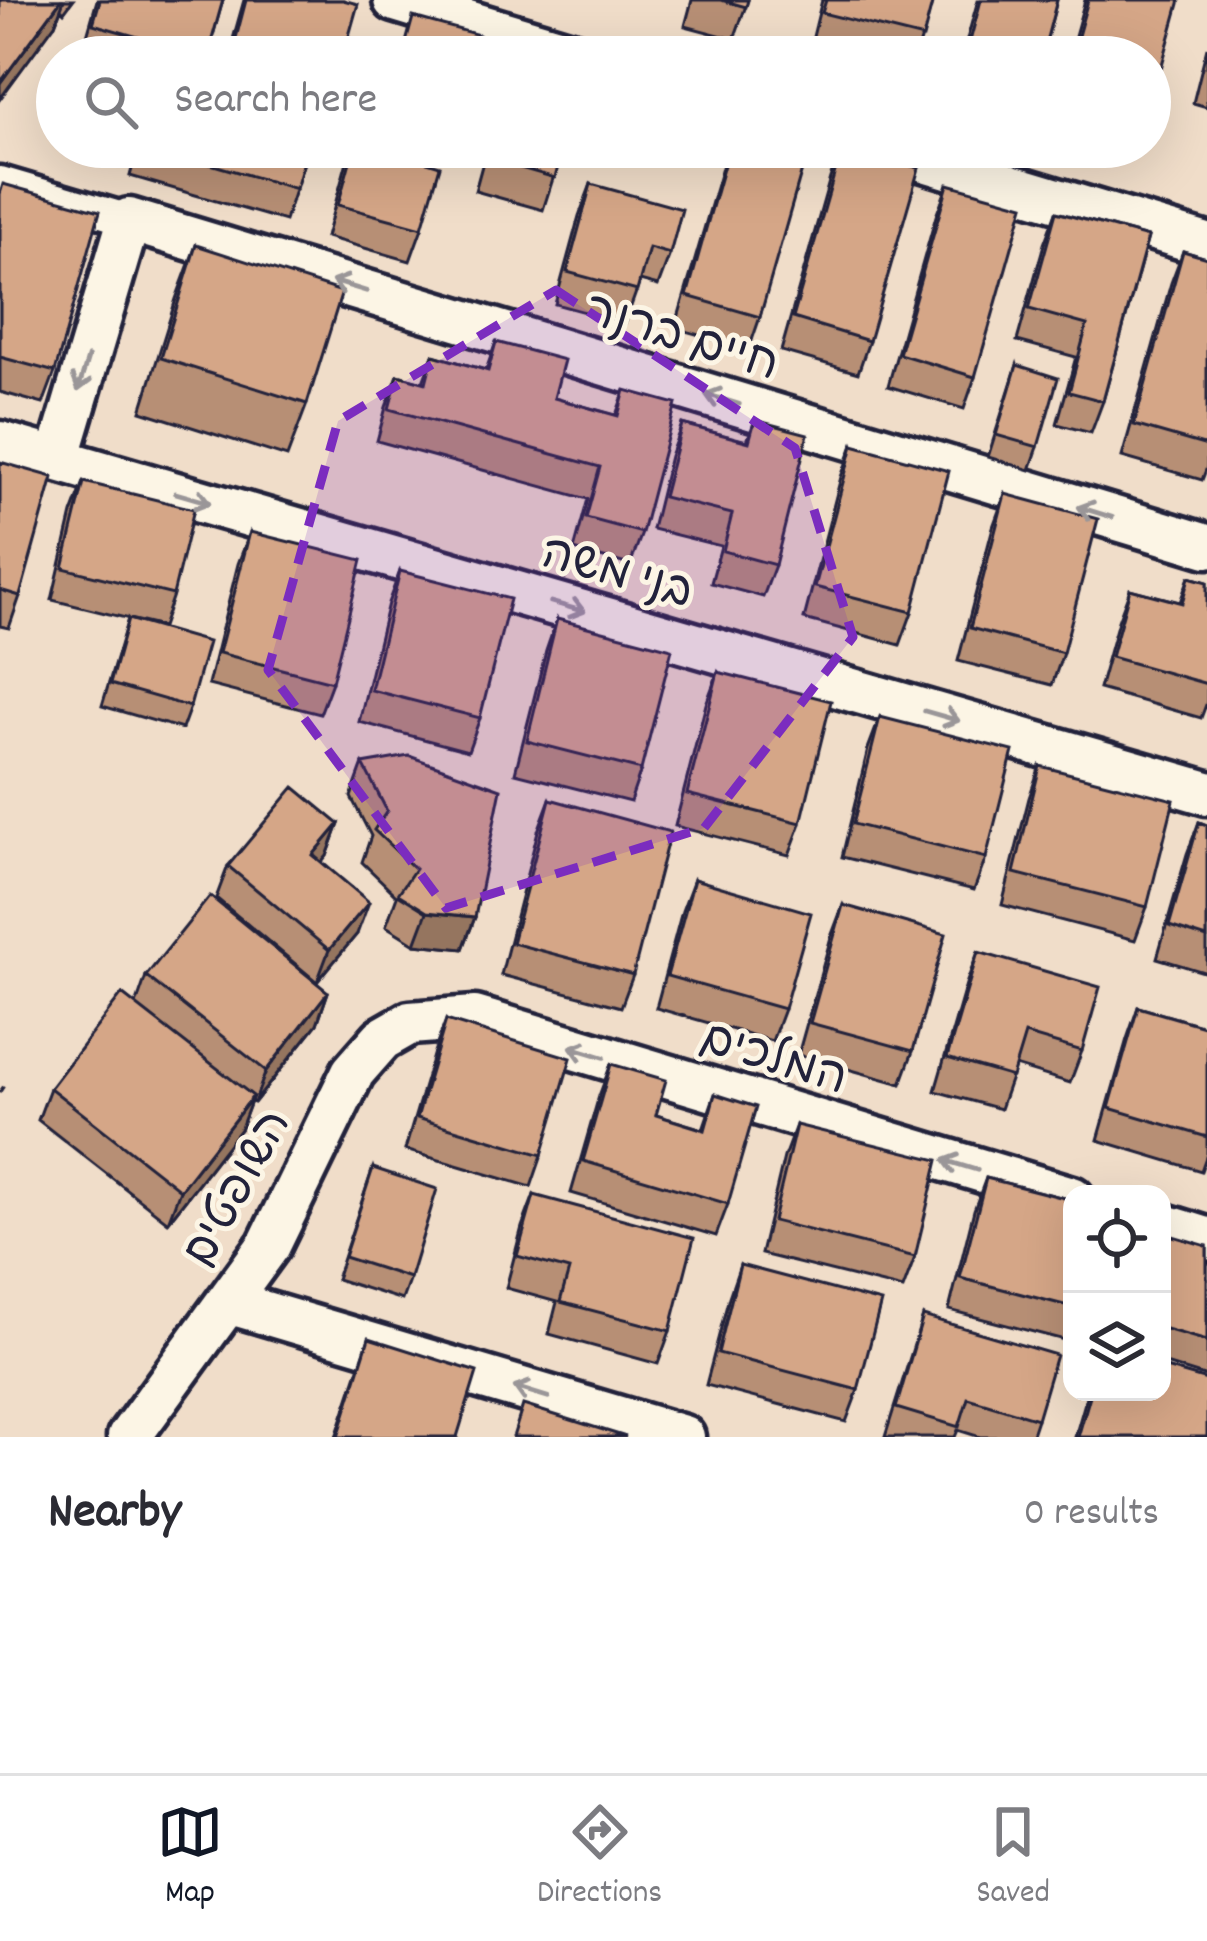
<!DOCTYPE html>
<html lang="en">
<head>
<meta charset="utf-8">
<style>
  body { margin:0; font-family:Dekko,"Playpen Sans Hebrew",sans-serif; background:#f2f2f3; color:#2b2b33 }
  .controls { position:absolute; right:36px; bottom:36px; display:grid; overflow:hidden; border-radius:24px; box-shadow:0 12px 48px #0002 }
  .controls button { width:108px; height:108px; display:grid; place-items:center; padding:0; border:0; border-bottom:3px solid #e1e1e2; background:#fff; color:#2b2b33; font:60px sans-serif }
  .list { margin:0; padding:0; list-style:none }
  h2 { display:flex; justify-content:space-between; align-items:center; height:156px; margin:0; padding:0 48px; font-size:51px }
  h2 small { font-size:39px; font-weight:400; color:#7c7c81 }
  .icon { flex:none; width:66px; height:66px; fill:none; stroke:currentColor; stroke-width:2; stroke-linecap:round; stroke-linejoin:round }
  .map { position:relative; flex:none; width:1207px; height:1437px; overflow:hidden }
  .search { position:absolute; background:#fff; box-shadow:0 12px 48px #0002; left:36px; right:36px; top:36px; height:132px; display:flex; align-items:center; gap:30px; box-sizing:border-box; padding:0 42px; border-radius:66px; color:#7c7c81; font-size:45px }
  .sheet { height:336px; background:#fff }
  nav { display:flex; justify-content:space-around; align-items:center; box-sizing:border-box; height:168px; border-top:3px solid #e1e1e2; background:#fff; font-size:33px; color:#7c7c81 }
  nav a { display:grid; justify-items:center; gap:6px }
  nav .on { color:#111827 }
  .map>svg:first-child { display:block }
  .lines { fill:none; stroke-linecap:round; stroke-linejoin:round }
  .pedestrian-casing { stroke:#22223b; stroke-width:39 }
  .minor-casing { stroke:#22223b; stroke-width:51 }
  .path { stroke:#22223b; stroke-width:8; stroke-dasharray:3 9; stroke-linecap:butt }
  .pedestrian { stroke:#fcf5e5; stroke-width:30 }
  .minor { stroke:#fcf5e5; stroke-width:42 }
  .wall { fill:#b78f74; stroke:#22223b; stroke-width:3 }
  .shaded-wall { fill:#95745e; stroke:#22223b; stroke-width:3 }
  .building { fill:#d5a687; stroke:#22223b; stroke-width:3 }
  .oneway { stroke:#9a9698 }
  .marked { fill:#7b2cbf; fill-opacity:0.2; stroke:#7b2cbf; stroke-width:9; stroke-dasharray:24 15; stroke-linejoin:round }
  .labels { text-anchor:middle; stroke-width:10; stroke-linejoin:round; paint-order:stroke }
  .street-label { font-size:48px; fill:#22223b; stroke:#fcf5e5 }
</style>
</head>
<body>
<div class="map">
<svg width="1207" height="1437" viewBox="0 0 1207 1437">
  <rect width="100%" height="100%" fill="#f0ddc9"/>
  <filter id="ink" filterUnits="userSpaceOnUse"><feTurbulence type="fractalNoise" baseFrequency=".00833" numOctaves="2"/><feDisplacementMap in="SourceGraphic" scale="24" xChannelSelector="R" yChannelSelector="G"/><feConvolveMatrix kernelMatrix="1 2 1 2 8 2 1 2 1" color-interpolation-filters="sRGB"/></filter>
  <g filter="url(#ink)">
    <g class="lines">
      <g class="pedestrian-casing">
        <path id="pedestrian" d="M 0,182 L 129,220"/>
      </g>
      <g class="minor-casing">
        <path id="minor" d="M 395,0 L 584,57
          M 881,147 L 1207,245
          M 0,443 L 1207,793
          M 58,459 L 129,220 L 1207,546
          M 1162,1225 L 1207,1239
          M 228,1302 L 683,1437
          M 129,1437 L 269,1245 L 353,1072 L 382,1039 L 410,1023 L 475,1018 L 1072,1198"/>
      </g>
      <path class="path" d="M 0,1089 L 9,1095"/>
      <use href="#pedestrian" class="pedestrian"/>
      <use href="#minor" class="minor"/>
    </g>
    <path class="wall" d="M 0,0 L 73,0 L 64,12 L 61,9 L 55,24 Z
      M 97,0 L 223,0 L 207,57 L 81,57 Z
      M 244,0 L 343,0 L 343,57 L 228,57 Z
      M 692,0 L 748,0 L 734,39 L 685,26 Z
      M 822,0 L 933,0 L 916,57 L 859,57 L 811,45 Z
      M 978,0 L 1057,0 L 1042,57 L 962,57 Z
      M 1085,0 L 1180,0 L 1150,57 L 1069,57 Z
      M 1207,47 L 1207,107 L 1193,103 Z
      M 138,147 L 309,147 L 285,221 L 130,176 Z
      M 351,147 L 410,147 L 408,156 L 422,228 L 410,261 L 326,237 Z
      M 487,147 L 563,147 L 543,210 L 475,191 Z
      M 728,147 L 802,147 L 760,317 L 749,349 L 675,328 Z
      M 842,147 L 869,341 L 858,373 L 781,351 L 830,178 Z
      M 591,184 L 670,254 L 658,286 L 640,281 L 625,323 L 555,304 L 579,216 Z
      M 948,184 L 975,377 L 964,409 L 888,386 L 936,216 Z
      M 0,191 L 55,372 L 43,404 L 0,392 Z
      M 1056,212 L 1148,237 L 1103,401 L 1091,433 L 1057,424 L 1076,357 L 1017,341 L 1044,244 Z
      M 196,245 L 307,404 L 287,457 L 141,411 L 176,299 Z
      M 1183,251 L 1207,258 L 1207,467 L 1202,480 L 1122,457 L 1171,283 Z
      M 496,342 L 554,398 L 616,415 L 625,390 L 642,533 L 630,565 L 574,550 L 588,499 L 377,441 L 386,407 L 398,375 L 423,382 L 433,355 L 486,370 Z
      M 1017,365 L 1038,447 L 1030,470 L 988,457 Z
      M 755,420 L 775,565 L 763,597 L 711,583 L 721,546 L 652,529 L 670,456 L 682,424 L 747,441 Z
      M 853,445 L 912,612 L 900,645 L 804,619 L 841,477 Z
      M 0,462 L 20,596 L 9,628 L 0,626 Z
      M 84,482 L 173,595 L 162,627 L 52,600 L 72,514 Z
      M 1005,494 L 1063,653 L 1052,685 L 958,661 L 993,527 Z
      M 250,532 L 332,682 L 320,714 L 208,685 L 238,564 Z
      M 400,571 L 480,718 L 468,751 L 359,722 L 388,603 Z
      M 1189,577 L 1207,582 L 1207,702 L 1201,718 L 1099,689 L 1118,621 L 1130,589 L 1180,602 Z
      M 128,619 L 190,707 L 182,729 L 102,706 Z
      M 557,619 L 641,770 L 630,802 L 515,773 L 546,651 Z
      M 718,672 L 801,823 L 789,855 L 675,826 L 706,704 Z
      M 880,717 L 986,858 L 974,890 L 842,857 L 868,749 Z
      M 363,764 L 475,917 L 463,949 L 415,944 L 386,926 L 397,896 L 362,862 L 371,836 L 351,797 Z
      M 1040,766 L 1147,907 L 1135,940 L 1002,905 L 1029,798 Z
      M 550,799 L 633,975 L 621,1007 L 501,975 L 538,831 Z
      M 1199,822 L 1207,825 L 1207,973 L 1157,958 L 1187,854 Z
      M 339,824 L 327,856 L 322,862 L 357,934 L 317,982 L 216,898 L 228,866 Z
      M 694,879 L 784,1009 L 772,1041 L 656,1008 L 682,911 Z
      M 843,905 L 913,1051 L 901,1084 L 798,1055 L 831,937 Z
      M 978,952 L 1082,1051 L 1070,1083 L 1015,1066 L 1000,1109 L 935,1091 L 966,984 Z
      M 146,976 L 328,992 L 317,1024 L 254,1103 L 251,1101 L 241,1128 L 168,1222 L 38,1120 L 50,1088 L 136,1005 Z
      M 1138,1007 L 1207,1027 L 1207,1154 L 1201,1171 L 1098,1140 L 1127,1039 Z
      M 446,1020 L 542,1155 L 531,1187 L 405,1150 L 434,1052 Z
      M 611,1064 L 656,1115 L 703,1129 L 715,1094 L 728,1204 L 716,1236 L 571,1193 L 599,1096 Z
      M 796,1125 L 915,1257 L 903,1289 L 761,1254 L 784,1157 Z
      M 373,1168 L 410,1278 L 402,1300 L 336,1279 Z
      M 986,1178 L 1072,1200 L 1072,1342 L 949,1310 L 974,1210 Z
      M 534,1195 L 670,1331 L 658,1364 L 549,1334 L 557,1302 L 506,1288 L 522,1227 Z
      M 1162,1246 L 1207,1246 L 1207,1377 L 1162,1363 Z
      M 740,1265 L 858,1390 L 846,1422 L 706,1385 L 729,1297 Z
      M 923,1316 L 1037,1419 L 1031,1437 L 980,1437 L 958,1430 L 955,1437 L 885,1437 Z
      M 369,1338 L 457,1437 L 336,1437 Z
      M 1088,1392 L 1162,1392 L 1207,1437 L 1075,1437 Z"/>
    <path class="shaded-wall" d="M 61,0 L 64,0 L 55,24 L 0,99 L 0,83 Z
      M 339,824 L 327,856 L 301,887 L 313,855 Z
      M 369,902 L 357,934 L 317,982 L 329,950 Z
      M 427,912 L 475,917 L 463,949 L 415,944 Z
      M 328,992 L 317,1024 L 254,1103 L 266,1071 Z
      M 253,1096 L 241,1128 L 168,1222 L 180,1190 Z"/>
    <path class="building" d="M 0,0 L 61,0 L 0,83 Z
      M 100,0 L 223,0 L 207,57 L 93,24 Z
      M 246,0 L 343,0 L 358,4 L 343,57 L 231,57 Z
      M 721,0 L 748,0 L 746,7 Z
      M 826,0 L 933,0 L 923,38 L 822,13 Z
      M 981,0 L 1057,0 L 1042,57 L 966,56 Z
      M 1088,0 L 1180,0 L 1150,108 L 1150,57 L 1072,57 Z
      M 413,17 L 479,35 L 473,57 L 402,57 Z
      M 152,147 L 308,147 L 296,189 Z
      M 354,147 L 410,147 L 408,156 L 440,166 L 422,228 L 338,205 Z
      M 490,147 L 563,147 L 555,178 L 486,158 Z
      M 729,147 L 802,147 L 808,149 L 760,317 L 687,296 Z
      M 842,147 L 919,168 L 869,341 L 793,318 Z
      M 3,184 L 100,211 L 55,372 L 0,357 L 0,194 Z
      M 591,184 L 682,209 L 670,254 L 649,248 L 637,291 L 567,272 Z
      M 948,184 L 1024,205 L 975,377 L 899,354 Z
      M 1056,212 L 1148,237 L 1103,401 L 1069,392 L 1087,325 L 1029,309 Z
      M 196,245 L 342,292 L 307,404 L 161,358 Z
      M 1183,251 L 1207,258 L 1207,446 L 1134,425 Z
      M 496,342 L 564,360 L 554,398 L 618,416 L 625,390 L 676,404 L 642,533 L 586,518 L 600,467 L 389,409 L 398,375 L 426,383 L 433,355 L 488,371 Z
      M 1017,365 L 1058,378 L 1038,447 L 996,435 Z
      M 755,420 L 808,434 L 775,565 L 723,551 L 732,514 L 663,497 L 682,424 L 749,442 Z
      M 853,445 L 949,471 L 912,612 L 815,587 Z
      M 0,462 L 53,477 L 20,596 L 0,590 Z
      M 84,482 L 194,509 L 173,595 L 63,568 Z
      M 1005,494 L 1098,519 L 1063,653 L 970,628 Z
      M 250,532 L 362,560 L 332,682 L 219,653 Z
      M 400,571 L 510,599 L 480,718 L 371,690 Z
      M 1189,577 L 1207,582 L 1207,684 L 1111,657 L 1130,589 L 1182,603 Z
      M 128,619 L 208,642 L 190,707 L 110,684 Z
      M 557,619 L 672,649 L 641,770 L 527,741 Z
      M 718,672 L 831,701 L 801,823 L 687,794 Z
      M 880,717 L 1013,751 L 986,858 L 853,824 Z
      M 409,756 L 501,789 L 475,917 L 427,912 L 398,894 L 415,869 L 374,830 L 387,811 L 363,764 Z
      M 1040,766 L 1174,800 L 1147,907 L 1014,873 Z
      M 294,787 L 339,824 L 313,855 L 369,902 L 329,950 L 228,866 Z
      M 550,799 L 670,832 L 633,975 L 512,943 Z
      M 1199,822 L 1207,825 L 1207,938 L 1169,926 Z
      M 694,879 L 811,913 L 784,1009 L 667,976 Z
      M 210,896 L 328,992 L 266,1071 L 146,976 Z
      M 843,905 L 946,934 L 913,1051 L 810,1023 Z
      M 978,952 L 1100,987 L 1082,1051 L 1025,1034 L 1012,1077 L 947,1058 Z
      M 122,994 L 253,1096 L 180,1190 L 50,1088 Z
      M 1138,1007 L 1207,1027 L 1207,1137 L 1109,1108 Z
      M 446,1020 L 571,1058 L 542,1155 L 417,1118 Z
      M 611,1064 L 666,1080 L 656,1115 L 705,1130 L 715,1094 L 756,1107 L 728,1204 L 583,1161 Z
      M 796,1125 L 938,1160 L 915,1257 L 773,1221 Z
      M 373,1168 L 437,1189 L 410,1278 L 344,1257 Z
      M 986,1178 L 1072,1200 L 1072,1307 L 960,1278 Z
      M 534,1195 L 694,1238 L 670,1331 L 560,1302 L 569,1270 L 517,1256 Z
      M 1166,1234 L 1207,1246 L 1207,1341 L 1162,1328 L 1162,1249 Z
      M 740,1265 L 881,1302 L 858,1390 L 718,1353 Z
      M 923,1316 L 1056,1355 L 1037,1419 L 968,1398 L 959,1427 L 896,1408 Z
      M 369,1338 L 477,1372 L 457,1437 L 338,1437 Z
      M 1162,1367 L 1207,1380 L 1207,1437 L 1078,1437 L 1091,1392 L 1162,1392 Z
      M 523,1405 L 626,1437 L 513,1437 Z"/>
    <defs><path id="oneway-shaft" d="M-6 0H5M1.5-3L5.5 0L1.5 3" fill="none" stroke-width="1.6" stroke-linecap="round" stroke-linejoin="round" transform="scale(3)"/></defs>
    <g class="oneway">
      <use href="#oneway-shaft" transform="translate(349 286) rotate(-163)"/>
      <use href="#oneway-shaft" transform="translate(83 374) rotate(107)"/>
      <use href="#oneway-shaft" transform="translate(722 399) rotate(-163)"/>
      <use href="#oneway-shaft" transform="translate(193 498) rotate(16)"/>
      <use href="#oneway-shaft" transform="translate(1095 512) rotate(-163)"/>
      <use href="#oneway-shaft" transform="translate(568 607) rotate(16)"/>
      <use href="#oneway-shaft" transform="translate(942 716) rotate(16)"/>
      <use href="#oneway-shaft" transform="translate(587 1052) rotate(-163)"/>
      <use href="#oneway-shaft" transform="translate(960 1165) rotate(-163)"/>
      <use href="#oneway-shaft" transform="translate(531 1392) rotate(-163)"/>
    </g>
  </g>
  <path class="marked" d="M 556,290 L 795,448 L 853,637 L 704,828 L 446,908 L 268,670 L 338,421 Z"/>
  <g class="labels">
    <g class="street-label">
      <text transform="translate(683 334) rotate(17)" y="17">חיים ברנר</text>
      <text transform="translate(618 569) rotate(16)" y="17">בני משה</text>
      <text transform="translate(775 1055) rotate(17)" y="17">המלכים</text>
      <text transform="translate(234 1186) rotate(-61)" y="17">השופטים</text>
    </g>
  </g>
</svg>
<div class="controls">
<button><svg class="icon" aria-label="locate" viewBox="0 0 24 24"><circle cx="12" cy="12" r="6"/><path d="M12 2v4M12 18v4M2 12h4M18 12h4"/></svg></button>
<button><svg class="icon" aria-label="layers" viewBox="0 0 24 24"><path d="M12 4l9 5-9 5-9-5zM3 14l9 5 9-5"/></svg></button>
</div>
<div class="search"><svg class="icon" aria-label="search" viewBox="0 0 24 24"><circle cx="10" cy="10" r="6"/><path d="M15 15l6 6"/></svg>Search here</div>
</div>
<section class="sheet">
<h2>Nearby<small>0 results</small></h2>
<ul class="list">
</ul>
</section>
<nav>
<a class="on"><svg class="icon" aria-label="map" viewBox="0 0 24 24"><path d="M3 6l6-2 6 2 6-2v14l-6 2-6-2-6 2zM9 4v14M15 6v14"/></svg>Map</a>
<a><svg class="icon" aria-label="directions" viewBox="0 0 24 24"><path d="M12 3l9 9-9 9-9-9zM9 14v-3h6M13 9l2 2-2 2"/></svg>Directions</a>
<a><svg class="icon" aria-label="saved" viewBox="0 0 24 24"><path d="M7 4h10v16l-5-4-5 4z"/></svg>Saved</a>
</nav>
</body>
</html>
